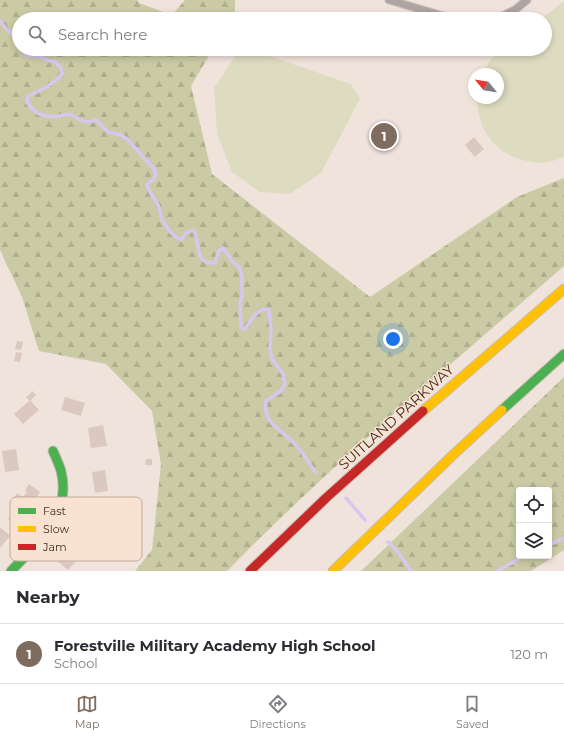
<!DOCTYPE html>
<html lang="en">
<head>
<meta charset="utf-8">
<style>
  body { margin:0; font-family:Montserrat,sans-serif; background:#f2f2f3; color:#2b2b33 }
  .controls { position:absolute; right:12px; bottom:12px; display:grid; overflow:hidden; border-radius:4px; box-shadow:0 2px 6px #0003 }
  .controls button { width:36px; height:36px; display:grid; place-items:center; padding:0; border:0; border-bottom:1px solid #e1e1e2; background:#fff; color:#2b2b33; font:20px sans-serif }
  .compass { position:absolute; left:468px; top:68px; width:36px; height:36px; border-radius:50%; background:#fff; box-shadow:0 2px 6px #0003; rotate:300deg }
  .you { position:absolute; left:393px; top:339px; width:14px; height:14px; margin:-10px; border:3px solid #fff; border-radius:50%; background:#1a73e8; box-shadow:0 0 0 6px #1a73e833 }
  .badge { display:grid; place-items:center; width:26px; height:26px; border-radius:50%; background:#7e6c5f; color:#fff; font-size:13px; font-weight:700 }
  .pin { position:absolute; translate:-50% -50%; border:2px solid #fff; box-shadow:0 1px 4px #0006 }
  .list { margin:0; padding:0; list-style:none }
  h2 { display:flex; justify-content:space-between; align-items:center; height:52px; margin:0; padding:0 16px; font-size:17px }
  h2 small { font-size:13px; font-weight:400; color:#7c7c81 }
  .list li { display:grid; grid-template-columns:26px 1fr auto; gap:12px; align-items:center; box-sizing:border-box; height:60px; padding:0 16px; border-top:1px solid #e1e1e2 }
  .list b { display:block; font-size:15px; white-space:nowrap }
  .list p { margin:0; font-size:13px; white-space:nowrap; color:#7c7c81 }
  .list em { font-size:13px; font-style:normal; color:#7c7c81 }
  .icon { flex:none; width:22px; height:22px; fill:none; stroke:currentColor; stroke-width:2; stroke-linecap:round; stroke-linejoin:round }
  .map { position:relative; flex:none; width:564px; height:571px; overflow:hidden }
  .search { position:absolute; background:#fff; box-shadow:0 2px 6px #0003; left:12px; right:12px; top:12px; height:44px; display:flex; align-items:center; gap:10px; box-sizing:border-box; padding:0 14px; border-radius:22px; color:#7c7c81; font-size:15px }
  .sheet { height:112px; background:#fff }
  nav { display:flex; justify-content:space-around; align-items:center; box-sizing:border-box; height:56px; border-top:1px solid #e1e1e2; background:#fff; font-size:11px; color:#7c7c81 }
  nav a { display:grid; justify-items:center; gap:2px }
  nav .on { color:#7e6c5f }
  .map>svg:first-child { display:block }
  .forest { fill:url(#forest-firs); fill-rule:evenodd }
  .park { fill:#dddcc1 }
  .lines { fill:none; stroke-linecap:round; stroke-linejoin:round }
  .stream { stroke:#d8c6ef; stroke-width:3.5 }
  .building { fill:#dbc8c1 }
  .lane-casing { stroke:#cbbfb6; stroke-width:9 }
  .fast-casing { stroke:#cbbfb6; stroke-width:11 }
  .slow-casing { stroke:#cbbfb6; stroke-width:11 }
  .jam-casing { stroke:#cbbfb6; stroke-width:11 }
  .lane { stroke:#afa4a4; stroke-width:7 }
  .fast { stroke:#4caf50; stroke-width:9 }
  .slow { stroke:#ffc107; stroke-width:9 }
  .jam { stroke:#c62828; stroke-width:9 }
  .labels { text-anchor:middle; stroke-width:3; stroke-linejoin:round; paint-order:stroke }
  .street-label { font-size:14px; fill:#412c1c; stroke:#f9e2d2 }
  .key { fill:#f9e2d2; stroke:#c2ab9b; stroke-width:1 }
  .key-label { font-size:11px; fill:#412c1c }
</style>
</head>
<body>
<div class="map">
<svg width="564" height="571" viewBox="0 0 564 571">
  <defs>
    <pattern id="forest-firs" width="22" height="20" patternUnits="userSpaceOnUse"><rect width="22" height="20" fill="#cacba5"/><path d="M5 1l3.5 6h-7zM16 11l3.5 6h-7z" fill="#afae8d"/></pattern>
  </defs>
  <rect width="100%" height="100%" fill="#f0e3db"/>
  <path class="forest" d="M 0,0 L 137,0 L 139,3 L 172,15 L 185,0 L 235,0 L 235,11 L 230,19 L 19,19 L 19,49 L 213,49 L 191,86 L 212,174 L 370,297 L 517,197 L 564,178 L 564,266 C 450,365 333,463 227,571 L 135,571 L 152,550 L 161,464 L 152,411 L 106,364 L 39,351 L 22,297 L 0,250 Z
    M 564,377 L 564,550 L 531,571 L 361,571 ZM 519,490 L 549,490 L 549,556 L 519,556 Z"/>
  <path class="park" d="M 564,1 L 564,157 C 557,160 550,162 543,163 C 538,163 533,162 528,161 C 496,156 477,129 477,98 L 498,98 L 498,74 L 481,74 L 493,57 L 503,49 L 545,49 L 545,19 L 541,19 Z
    M 240,49 L 249,49 L 351,84 L 360,99 L 321,173 L 290,194 L 260,192 L 232,172 L 217,134 L 214,88 Z"/>
  <g class="lines">
    <path class="stream" d="M 0,21 L 7,30 L 16,37 L 19,42
      M 21,49 L 26,56 L 42,57 L 49,61 L 55,61 L 61,68 L 62,74 C 54,84 40,91 28,96 L 27,102 C 37,119 52,118 70,114 C 79,119 86,125 96,120 L 108,132 L 121,135 L 127,139 L 155,170 L 156,175 L 153,180 L 147,184 C 148,192 154,197 157,203 C 160,208 160,214 162,219 C 166,227 172,236 181,240 L 186,233 L 193,230 C 202,242 192,264 215,263 L 219,251 L 223,248 L 232,261 L 239,267 L 242,276 L 242,296 L 240,303 L 241,328 L 245,329 C 251,321 254,313 264,309 L 269,310 L 271,329 L 270,350 L 272,359 L 283,374 L 285,384 L 281,391 L 266,401 C 262,422 280,429 292,441 C 301,449 308,462 315,472
      M 346,498 L 365,520
      M 388,542 L 398,552 L 411,571
      M 549,545 L 564,538
      M 497,571 L 524,556"/>
  </g>
  <path class="building" d="M 474,137 L 484,149 L 475,157 L 465,145 Z
    M 17,341 L 23,342 L 21,350 L 15,349 Z
    M 16,352 L 22,353 L 20,362 L 14,361 Z
    M 33,391 L 36,395 L 30,401 L 26,397 Z
    M 65,397 L 85,403 L 81,416 L 61,410 Z
    M 30,400 L 39,410 L 23,424 L 14,414 Z
    M 103,425 L 107,446 L 91,448 L 88,428 Z
    M 16,449 L 19,470 L 5,472 L 2,451 Z
    M 146,459 L 152,459 L 152,465 L 145,465 Z
    M 105,470 L 108,491 L 95,493 L 92,472 Z
    M 29,484 L 40,492 L 36,498 L 38,500 L 18,526 L 8,519 L 17,507 L 11,503 L 17,493 L 23,497 L 27,492 L 25,490 Z
    M 0,527 L 10,536 L 0,548 Z
    M 72,544 L 83,553 L 68,570 L 57,561 Z"/>
  <g class="lines">
    <g class="lane-casing">
      <path id="lane" d="M 389,0 L 450,18 L 457,19
        M 497,19 L 516,9 L 527,0"/>
    </g>
    <g class="fast-casing">
      <path id="fast" d="M 502,410 L 564,354
        M 11,571 C 38,543 72,514 61,471 C 59,464 56,458 53,451"/>
    </g>
    <g class="slow-casing">
      <path id="slow" d="M 423,411 L 564,289
        M 333,571 L 455,453 L 502,410"/>
    </g>
    <g class="jam-casing">
      <path id="jam" d="M 250,571 L 326,498 L 423,411"/>
    </g>
    <use href="#lane" class="lane"/>
    <use href="#fast" class="fast"/>
    <use href="#slow" class="slow"/>
    <use href="#jam" class="jam"/>
  </g>
  <g class="labels">
    <g class="street-label">
      <text transform="translate(396 417) rotate(-42)" y="5">SUITLAND PARKWAY</text>
    </g>
  </g>
  <rect x="10" y="497" width="132" height="64" rx="6" class="key"/>
  <rect x="18" y="508" width="18" height="6" fill="#4caf50"/>
  <rect x="18" y="526" width="18" height="6" fill="#ffc107"/>
  <rect x="18" y="544" width="18" height="6" fill="#c62828"/>
  <g class="key-label">
    <text x="43" y="515">Fast</text>
    <text x="43" y="533">Slow</text>
    <text x="43" y="551">Jam</text>
  </g>
</svg>
<div class="controls">
<button><svg class="icon" aria-label="locate" viewBox="0 0 24 24"><circle cx="12" cy="12" r="6"/><path d="M12 2v4M12 18v4M2 12h4M18 12h4"/></svg></button>
<button><svg class="icon" aria-label="layers" viewBox="0 0 24 24"><path d="M12 4l9 5-9 5-9-5zM3 14l9 5 9-5"/></svg></button>
</div>
<svg class="compass" viewBox="-18 -18 36 36"><path d="M0-13l5 13h-10z" fill="#e53935"/><path d="M0 13l5-13h-10z" fill="#7c7c81"/></svg>
<div class="you"></div>
<div class="pin badge" style="left:384px;top:136px">1</div>
<div class="search"><svg class="icon" aria-label="search" viewBox="0 0 24 24"><circle cx="10" cy="10" r="6"/><path d="M15 15l6 6"/></svg>Search here</div>
</div>
<section class="sheet">
<h2>Nearby<small></small></h2>
<ul class="list">
<li><span class="badge">1</span><div><b>Forestville Military Academy High School</b><p>School</p></div><em>120 m</em></li>
</ul>
</section>
<nav>
<a class="on"><svg class="icon" aria-label="map" viewBox="0 0 24 24"><path d="M3 6l6-2 6 2 6-2v14l-6 2-6-2-6 2zM9 4v14M15 6v14"/></svg>Map</a>
<a><svg class="icon" aria-label="directions" viewBox="0 0 24 24"><path d="M12 3l9 9-9 9-9-9zM9 14v-3h6M13 9l2 2-2 2"/></svg>Directions</a>
<a><svg class="icon" aria-label="saved" viewBox="0 0 24 24"><path d="M7 4h10v16l-5-4-5 4z"/></svg>Saved</a>
</nav>
</body>
</html>
